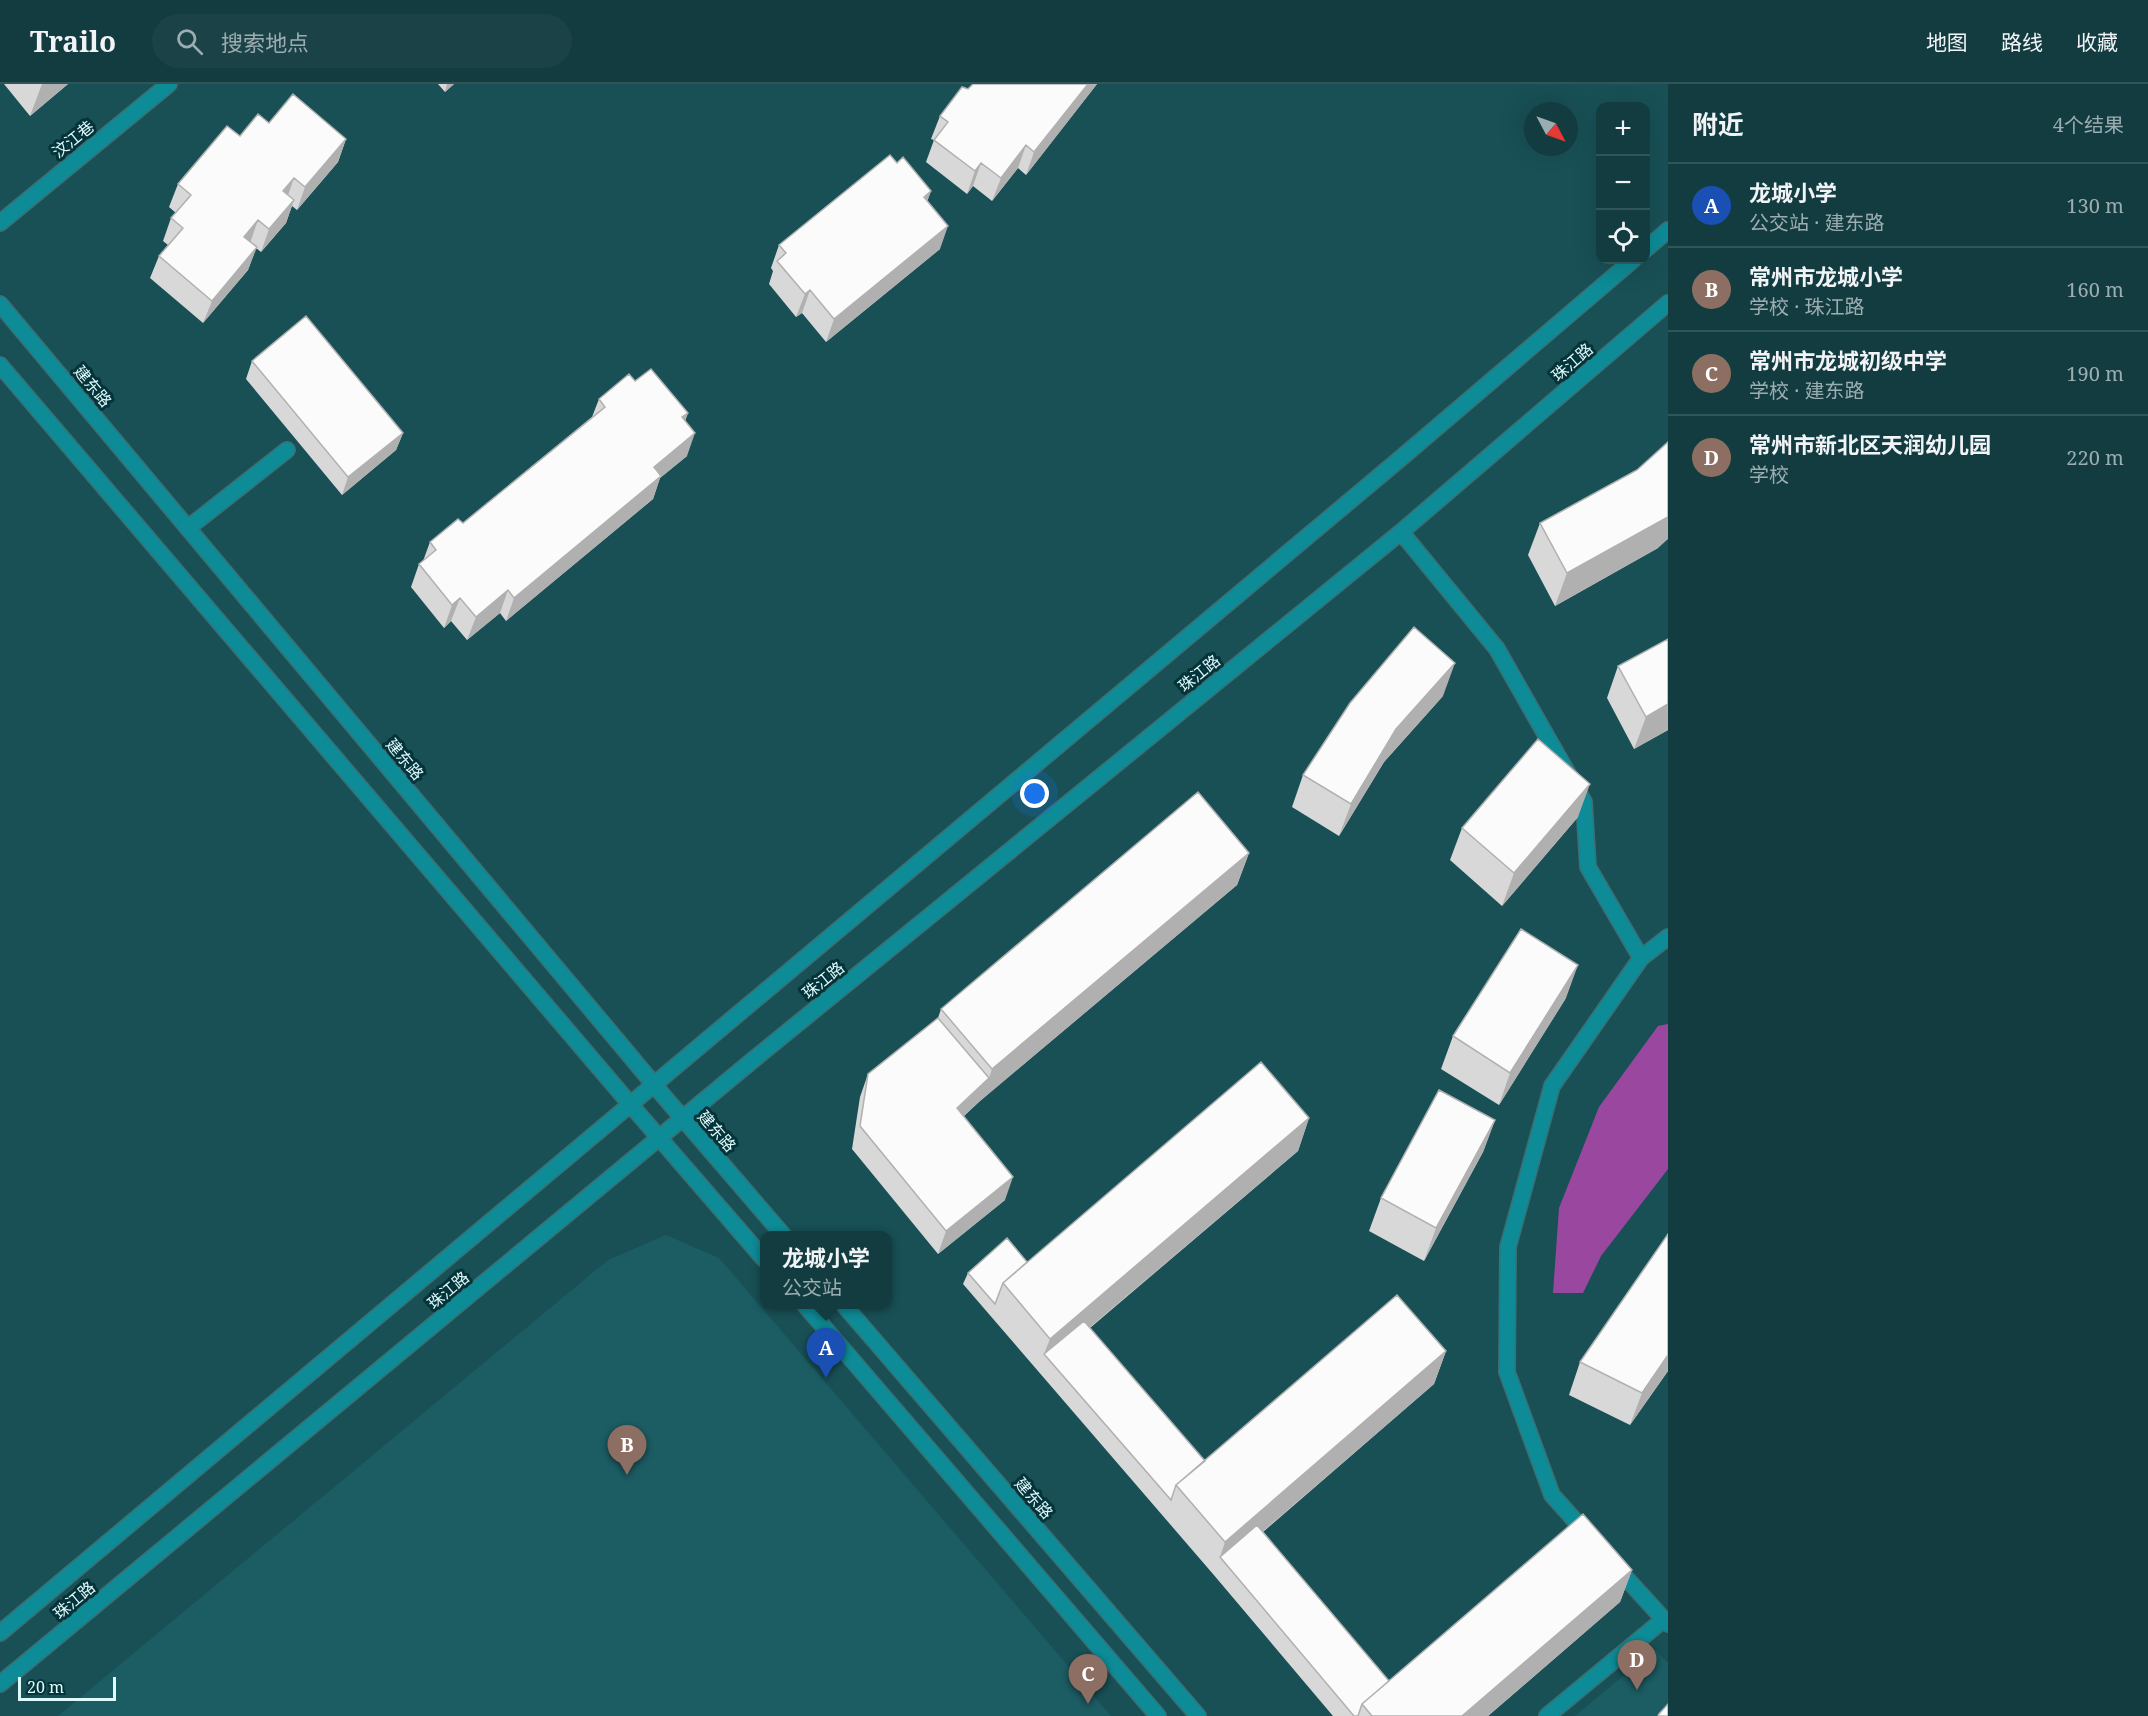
<!DOCTYPE html>
<html lang="zh">
<head>
<meta charset="utf-8">
<style>
  body { margin:0; font-family:"Noto Serif","Noto Sans SC",serif; background:#1b4347; color:#f1f3f6 }
  .controls { position:absolute; right:18px; top:18px; display:grid; overflow:hidden; border-radius:12px; box-shadow:0 6px 24px #0002 }
  .controls button { width:54px; height:54px; display:grid; place-items:center; padding:0; border:0; border-bottom:2px solid #315659; background:#123c40; color:#f1f3f6; font:30px sans-serif }
  .compass { position:absolute; left:1524px; top:18px; width:54px; height:54px; border-radius:50%; background:#123c40; box-shadow:0 6px 24px #0002; rotate:131deg }
  .scale { position:absolute; left:18px; bottom:15px; width:98px; box-sizing:border-box; padding-left:6px; border:3px solid #defafd; border-top:0; font-size:16px; line-height:21px; white-space:nowrap; color:#defafd; -webkit-text-stroke:4px #043439; paint-order:stroke }
  .you { position:absolute; left:1035px; top:710px; width:21px; height:21px; margin:-15px; border:4px solid #fff; border-radius:50%; background:#1a73e8; box-shadow:0 0 0 9px #1a73e833 }
  .badge { display:grid; place-items:center; width:39px; height:39px; border-radius:50%; background:#ea580c; color:#fff; font-size:20px; font-weight:700 }
  .pin { position:absolute; translate:-50% -50px; filter:drop-shadow(0 2px 3px #0008) }
  .pin::after { content:''; position:absolute; top:32px; width:21px; height:18px; background:inherit; clip-path:polygon(0 0,100% 0,50% 100%) }
  .popup { position:absolute; left:760px; top:1147px; width:132px; height:78px; box-sizing:border-box; display:grid; place-content:center; border-radius:12px; background:#123c40; filter:drop-shadow(0 2px 4px #0005); font-size:20px; white-space:nowrap; color:#9cadb1 }
  .popup b { font-size:22px; color:#f1f3f6 }
  .popup::after { content:''; position:absolute; left:50%; top:100%; margin-left:-12px; border:12px solid transparent; border-top-color:#123c40 }
  .list { margin:0; padding:0; list-style:none }
  h2 { display:flex; justify-content:space-between; align-items:center; height:78px; margin:0; padding:0 24px; font-size:26px }
  h2 small { font-size:20px; font-weight:400; color:#9cadb1 }
  .list li { display:grid; grid-template-columns:39px 1fr auto; gap:18px; align-items:center; box-sizing:border-box; height:84px; padding:0 24px; border-top:2px solid #315659 }
  .list b { display:block; font-size:22px; white-space:nowrap }
  .list p { margin:0; font-size:20px; white-space:nowrap; color:#9cadb1 }
  .list em { font-size:20px; font-style:normal; color:#9cadb1 }
  .icon { flex:none; width:33px; height:33px; fill:none; stroke:currentColor; stroke-width:2; stroke-linecap:round; stroke-linejoin:round }
  .map { position:relative; flex:none; width:1668px; height:1632px; overflow:hidden }
  header { display:flex; align-items:center; gap:36px; box-sizing:border-box; height:84px; padding:0 30px; background:#123c40; border-bottom:2px solid #315659 }
  header strong { font-size:28px }
  nav { display:flex; gap:33px; margin-inline-start:auto; font-size:21px }
  .search { width:420px; height:54px; background:#1b4347; display:flex; align-items:center; gap:15px; box-sizing:border-box; padding:0 21px; border-radius:33px; color:#9cadb1; font-size:22px }
  main { display:flex }
  aside { flex:1; background:#123c40 }
  .map>svg:first-child { display:block }
  .built { fill:#1c5c63 }
  .water { fill:#9a489f }
  .lines { fill:none; stroke-linecap:round; stroke-linejoin:round }
  .minor-casing { stroke:#3c6f74; stroke-width:18 }
  .minor { stroke:#0d8b96; stroke-width:15 }
  .wall { fill:#d8d8d8 }
  .shaded-wall { fill:#b0b0b0 }
  .building { fill:#fbfbfb; stroke:#b0b0b0; stroke-width:1.5 }
  .labels { text-anchor:middle; stroke-width:6; stroke-linejoin:round; paint-order:stroke }
  .street-label { font-size:16px; fill:#defafd; stroke:#043439 }
</style>
</head>
<body>
<header>
<strong>Trailo</strong>
<div class="search"><svg class="icon" aria-label="search" viewBox="0 0 24 24"><circle cx="10" cy="10" r="6"/><path d="M15 15l6 6"/></svg>搜索地点</div>
<nav><a>地图</a><a>路线</a><a>收藏</a></nav>
</header>
<main>
<div class="map">
<svg width="1668" height="1632" viewBox="0 0 1668 1632">
  <rect width="100%" height="100%" fill="#185056"/>
  <path class="built" d="M 666,1151 L 719,1174 L 1111,1632 L 58,1632 L 608,1176 Z
    M 1655,1565 L 1668,1579 L 1668,1632 L 1575,1632 Z"/>
  <path class="water" d="M 1668,940 L 1668,1085 L 1601,1172 L 1583,1209 L 1553,1209 L 1559,1124 L 1599,1023 L 1658,942 Z"/>
  <g class="lines">
    <g class="minor-casing">
      <path id="minor" d="M 0,139 L 169,0
        M 1646,165 L 1668,146
        M 0,220 L 667,1016 L 784,1152
        M 0,281 L 630,1020 L 764,1175
        M 188,444 L 287,366
        M 1401,448 L 1497,565 L 1584,718 L 1588,783 L 1641,874
        M 804,1220 L 1158,1632
        M 843,1220 L 1198,1632
        M 1588,1451 L 1552,1411 L 1507,1288 L 1508,1163 L 1552,1002 L 1641,874 L 1668,853
        M 1616,1483 L 1668,1540
        M 0,1549 L 1401,374 L 1633,176
        M 0,1600 L 753,976 L 1401,448 L 1668,219
        M 1547,1632 L 1663,1536"/>
    </g>
    <use href="#minor" class="minor"/>
  </g>
  <path class="wall" d="M 4,0 L 68,0 L 30,32 Z
    M 438,0 L 454,0 L 445,8 Z
    M 1097,0 L 1026,91 L 1018,84 L 992,117 L 973,102 L 967,110 L 926,78 L 934,56 L 931,55 L 940,32 L 968,5 Z
    M 269,39 L 346,55 L 338,78 L 297,126 L 292,122 L 286,139 L 261,168 L 256,164 L 248,186 L 203,239 L 150,194 L 159,172 L 168,161 L 163,157 L 171,134 L 176,129 L 169,123 L 178,100 L 240,52 Z
    M 897,79 L 931,107 L 927,117 L 940,165 L 826,258 L 802,229 L 796,233 L 769,200 L 773,187 L 771,184 L 779,161 Z
    M 252,277 L 403,349 L 396,366 L 342,411 L 246,295 Z
    M 635,297 L 688,329 L 685,337 L 687,372 L 660,394 L 653,415 L 506,537 L 500,529 L 467,556 L 451,537 L 444,544 L 411,503 L 419,480 L 423,477 L 430,458 L 463,439 L 592,333 L 599,315 Z
    M 1540,439 L 1658,464 L 1555,522 L 1528,471 Z
    M 1618,582 L 1668,646 L 1634,665 L 1607,614 Z
    M 1443,612 L 1384,678 L 1339,752 L 1292,723 L 1303,691 Z
    M 1578,733 L 1502,822 L 1450,776 L 1462,744 Z
    M 1249,769 L 1237,801 L 980,1017 L 964,1032 L 1005,1116 L 938,1170 L 852,1065 L 860,1013 L 868,990 L 938,934 L 941,925 Z
    M 1566,914 L 1499,1021 L 1441,985 L 1453,952 Z
    M 1309,1034 L 1298,1067 L 1090,1244 L 1205,1377 L 1446,1267 L 1434,1300 L 1263,1448 L 1389,1597 L 1632,1486 L 1620,1518 L 1488,1632 L 1333,1632 L 1213,1490 L 963,1200 L 968,1189 L 1027,1178 Z
    M 1495,1036 L 1483,1068 L 1424,1177 L 1369,1147 L 1381,1114 Z
    M 1668,1150 L 1668,1287 L 1630,1341 L 1569,1311 L 1580,1278 Z"/>
  <path class="shaded-wall" d="M 42,0 L 68,0 L 30,32 Z
    M 447,0 L 454,0 L 445,8 Z
    M 1088,0 L 1097,0 L 1026,91 L 1034,68 Z
    M 346,55 L 338,78 L 297,126 L 305,103 Z
    M 1026,61 L 1018,84 L 992,117 L 1001,94 Z
    M 981,79 L 973,102 L 967,110 L 975,87 Z
    M 294,94 L 286,117 L 283,107 Z
    M 931,107 L 923,130 L 924,113 Z
    M 294,116 L 286,139 L 261,168 L 269,145 Z
    M 258,136 L 250,159 L 244,153 Z
    M 948,142 L 940,165 L 826,258 L 834,235 Z
    M 257,163 L 248,186 L 203,239 L 212,217 Z
    M 810,206 L 802,229 L 796,233 L 805,210 Z
    M 688,329 L 679,352 L 682,333 Z
    M 403,349 L 396,366 L 342,411 L 348,393 Z
    M 695,349 L 687,372 L 660,394 L 653,415 L 506,537 L 514,514 L 654,383 Z
    M 1668,433 L 1668,455 L 1658,464 L 1555,522 L 1567,489 Z
    M 508,506 L 500,529 L 467,556 L 476,533 Z
    M 460,514 L 451,537 L 444,544 L 452,521 Z
    M 1455,579 L 1443,612 L 1384,678 L 1339,752 L 1351,720 L 1396,645 Z
    M 1668,620 L 1668,646 L 1634,665 L 1646,633 Z
    M 1590,700 L 1578,733 L 1502,822 L 1514,789 Z
    M 1249,769 L 1237,801 L 980,1017 L 948,1046 L 957,1024 L 989,994 L 992,985 Z
    M 1578,881 L 1566,914 L 1499,1021 L 1510,989 Z
    M 1309,1034 L 1298,1067 L 1050,1277 L 1044,1270 L 1050,1255 Z
    M 1495,1036 L 1483,1068 L 1424,1177 L 1436,1144 Z
    M 1013,1093 L 1005,1116 L 938,1170 L 946,1147 Z
    M 1446,1267 L 1434,1300 L 1225,1480 L 1220,1473 L 1225,1458 Z
    M 1668,1271 L 1668,1287 L 1630,1341 L 1642,1309 Z
    M 1632,1486 L 1620,1518 L 1488,1632 L 1462,1632 Z"/>
  <path class="building" d="M 973,0 L 1088,0 L 1034,68 L 1026,61 L 1001,94 L 981,79 L 975,87 L 934,56 L 948,38 L 940,32 L 962,3 L 968,5 Z
    M 293,10 L 346,55 L 305,103 L 294,94 L 283,107 L 294,116 L 269,145 L 258,136 L 244,153 L 257,163 L 212,217 L 159,172 L 183,144 L 171,134 L 191,111 L 178,100 L 227,42 L 240,52 L 258,30 L 269,39 Z
    M 890,71 L 897,79 L 903,73 L 931,107 L 924,113 L 948,142 L 834,235 L 810,206 L 805,210 L 777,177 L 786,169 L 779,161 Z
    M 306,232 L 403,349 L 348,393 L 252,277 Z
    M 651,285 L 688,329 L 682,333 L 695,349 L 654,383 L 661,392 L 514,514 L 508,506 L 476,533 L 460,514 L 452,521 L 419,480 L 436,466 L 430,458 L 458,435 L 463,439 L 605,323 L 599,315 L 629,290 L 635,297 Z
    M 1668,358 L 1668,433 L 1567,489 L 1540,439 L 1637,386 Z
    M 1414,543 L 1455,579 L 1396,645 L 1351,720 L 1303,691 L 1350,619 Z
    M 1668,555 L 1668,620 L 1646,633 L 1618,582 Z
    M 1538,655 L 1590,700 L 1514,789 L 1462,744 Z
    M 1198,708 L 1249,769 L 992,985 L 941,925 Z
    M 1521,845 L 1578,881 L 1510,989 L 1453,952 Z
    M 938,934 L 989,994 L 957,1024 L 1013,1093 L 946,1147 L 860,1042 L 868,990 Z
    M 1261,978 L 1309,1034 L 1050,1255 L 1003,1199 Z
    M 1439,1006 L 1495,1036 L 1436,1144 L 1381,1114 Z
    M 1668,1150 L 1668,1271 L 1642,1309 L 1580,1278 Z
    M 1007,1154 L 1027,1178 L 1003,1199 L 995,1220 L 968,1189 Z
    M 1397,1211 L 1446,1267 L 1225,1458 L 1176,1401 Z
    M 1084,1237 L 1205,1377 L 1176,1401 L 1171,1416 L 1044,1270 Z
    M 1583,1430 L 1632,1486 L 1462,1632 L 1372,1632 L 1362,1620 Z
    M 1257,1441 L 1389,1597 L 1362,1620 L 1358,1632 L 1354,1632 L 1220,1473 Z
    M 1668,1620 L 1668,1632 L 1658,1632 L 1659,1630 Z"/>
  <g class="labels">
    <g class="street-label">
      <text transform="translate(73 55) rotate(-39)" y="6">汶江巷</text>
      <text transform="translate(1572 278) rotate(-41)" y="6">珠江路</text>
      <text transform="translate(93 302) rotate(50)" y="6">建东路</text>
      <text transform="translate(1199 589) rotate(-39)" y="6">珠江路</text>
      <text transform="translate(405 675) rotate(50)" y="6">建东路</text>
      <text transform="translate(823 896) rotate(-39)" y="6">珠江路</text>
      <text transform="translate(717 1047) rotate(49)" y="6">建东路</text>
      <text transform="translate(448 1206) rotate(-40)" y="6">珠江路</text>
      <text transform="translate(1034 1414) rotate(49)" y="6">建东路</text>
      <text transform="translate(74 1516) rotate(-40)" y="6">珠江路</text>
    </g>
  </g>
</svg>
<div class="controls">
<button>+</button>
<button>−</button>
<button><svg class="icon" aria-label="locate" viewBox="0 0 24 24"><circle cx="12" cy="12" r="6"/><path d="M12 2v4M12 18v4M2 12h4M18 12h4"/></svg></button>
</div>
<svg class="compass" viewBox="-18 -18 36 36"><path d="M0-13l5 13h-10z" fill="#e53935"/><path d="M0 13l5-13h-10z" fill="#9cadb1"/></svg>
<div class="scale">20 m</div>
<div class="you"></div>
<div class="pin badge" style="left:826px;top:1294px;background:#1a4fb4">A</div>
<div class="popup"><b>龙城小学</b>公交站</div>
<div class="pin badge" style="left:627px;top:1391px;background:#8d6e63">B</div>
<div class="pin badge" style="left:1088px;top:1620px;background:#8d6e63">C</div>
<div class="pin badge" style="left:1637px;top:1606px;background:#8d6e63">D</div>
</div>
<aside>
<h2>附近<small>4个结果</small></h2>
<ul class="list">
<li><span class="badge" style="background:#1a4fb4">A</span><div><b>龙城小学</b><p>公交站 · 建东路</p></div><em>130 m</em></li>
<li><span class="badge" style="background:#8d6e63">B</span><div><b>常州市龙城小学</b><p>学校 · 珠江路</p></div><em>160 m</em></li>
<li><span class="badge" style="background:#8d6e63">C</span><div><b>常州市龙城初级中学</b><p>学校 · 建东路</p></div><em>190 m</em></li>
<li><span class="badge" style="background:#8d6e63">D</span><div><b>常州市新北区天润幼儿园</b><p>学校</p></div><em>220 m</em></li>
</ul>
</aside>
</main>
</body>
</html>
